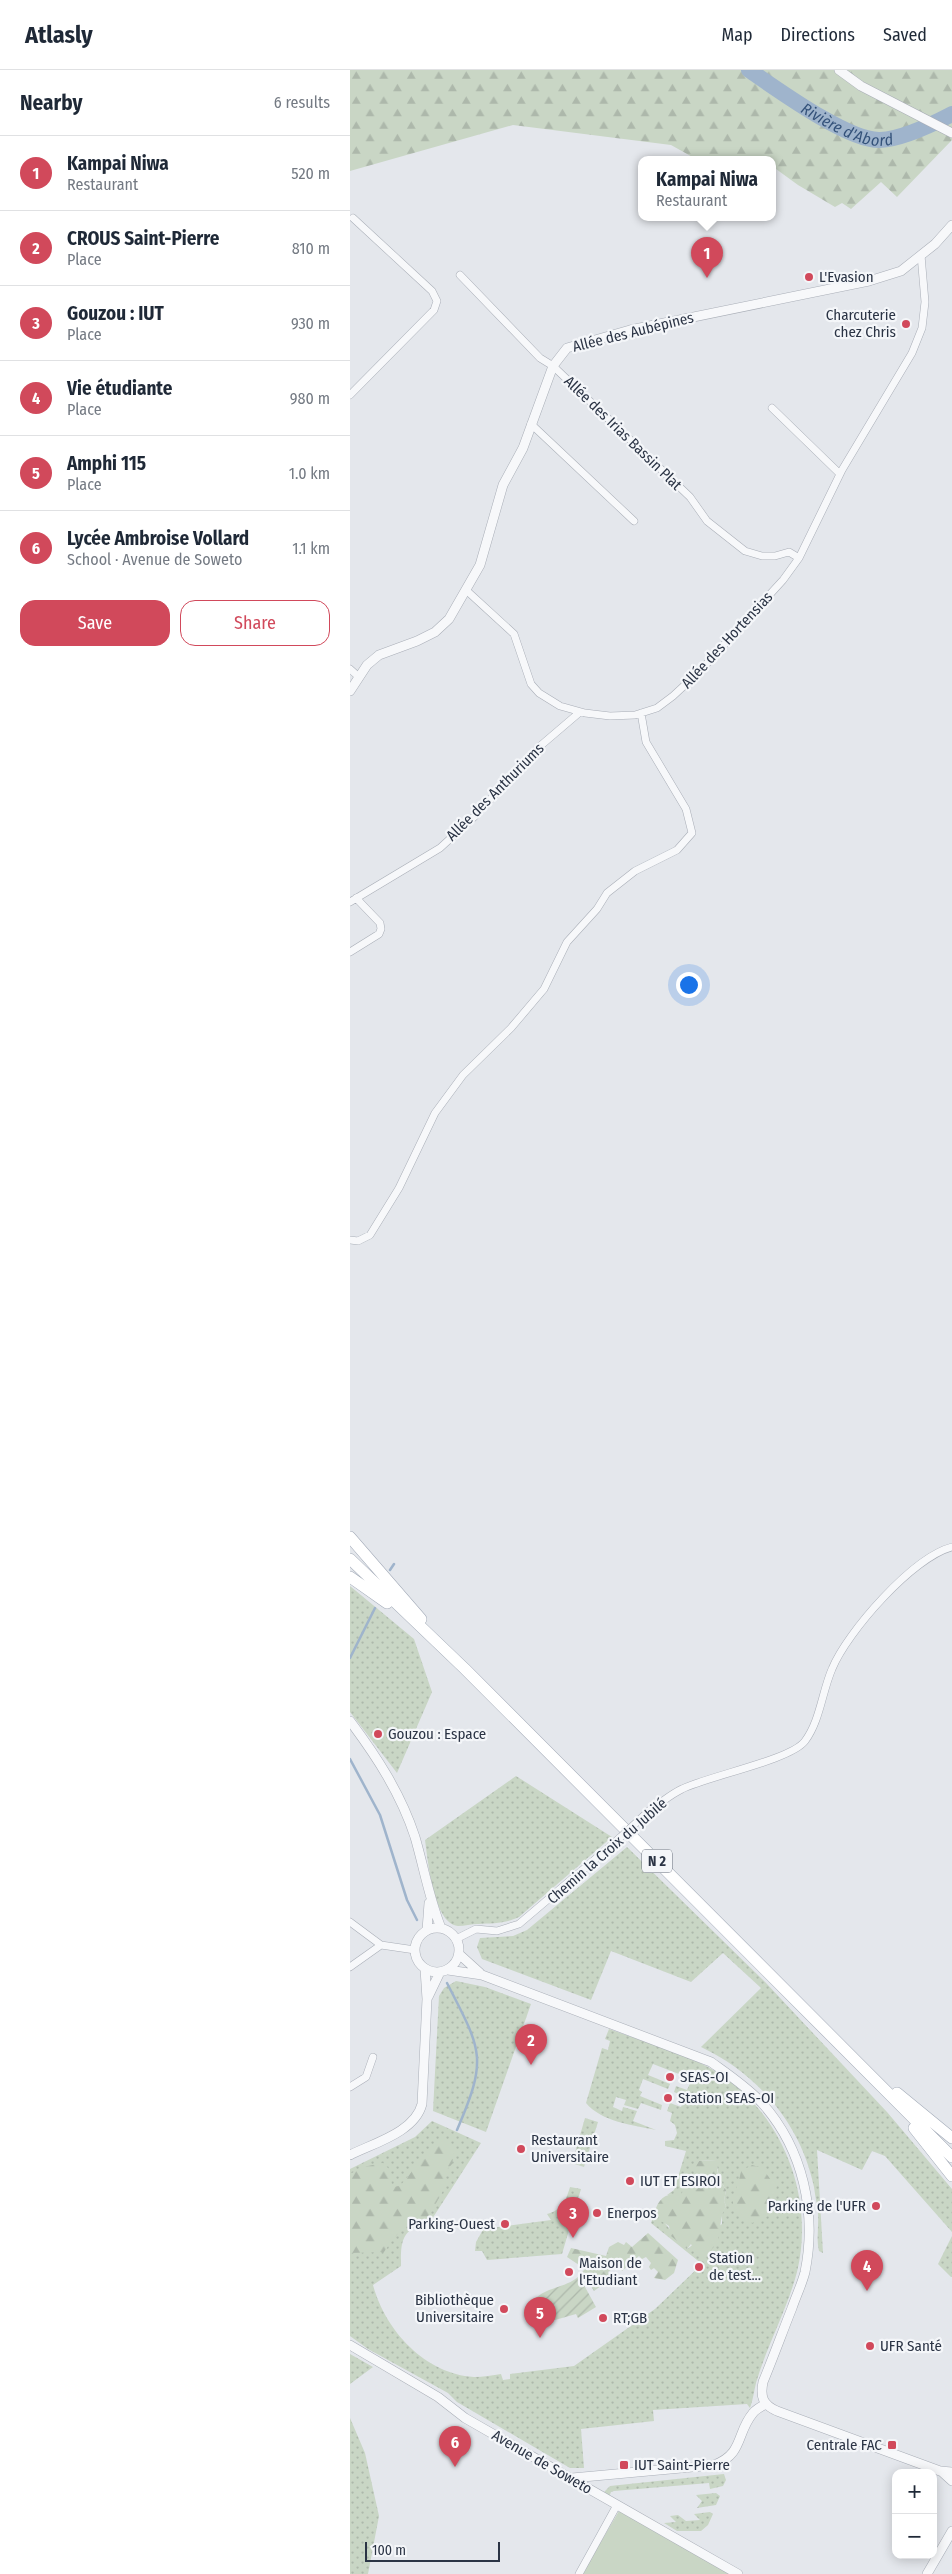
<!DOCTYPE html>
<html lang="en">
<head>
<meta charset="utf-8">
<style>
  body { margin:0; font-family:"Fira Sans Condensed",sans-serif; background:#f6f6f7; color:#1f2937 }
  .controls { position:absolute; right:15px; bottom:15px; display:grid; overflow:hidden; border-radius:10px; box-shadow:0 2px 12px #0003 }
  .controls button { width:45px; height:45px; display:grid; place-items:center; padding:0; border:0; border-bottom:1px solid #e0e1e3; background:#fff; color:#1f2937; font:25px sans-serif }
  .scale { position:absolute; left:15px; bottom:12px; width:135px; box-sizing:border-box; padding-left:5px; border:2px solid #2b3445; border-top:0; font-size:14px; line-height:18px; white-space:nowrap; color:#2b3445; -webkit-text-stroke:4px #f4f6f9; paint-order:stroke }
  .you { position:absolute; left:338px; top:914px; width:18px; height:18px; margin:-12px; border:4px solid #fff; border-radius:50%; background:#1a73e8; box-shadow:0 0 0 8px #1a73e833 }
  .badge { display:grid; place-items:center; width:32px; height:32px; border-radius:50%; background:#d1495b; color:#fff; font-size:16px; font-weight:700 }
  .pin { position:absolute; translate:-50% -41px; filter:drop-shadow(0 1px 2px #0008) }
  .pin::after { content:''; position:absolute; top:26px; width:18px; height:15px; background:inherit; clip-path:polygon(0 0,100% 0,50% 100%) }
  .popup { position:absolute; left:288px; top:86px; width:138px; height:65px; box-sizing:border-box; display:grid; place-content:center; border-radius:10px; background:#fff; filter:drop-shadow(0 1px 4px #0005); font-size:16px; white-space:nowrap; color:#747a83 }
  .popup b { font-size:19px; color:#1f2937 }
  .popup::after { content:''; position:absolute; left:50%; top:100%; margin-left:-10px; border:10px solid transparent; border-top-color:#fff }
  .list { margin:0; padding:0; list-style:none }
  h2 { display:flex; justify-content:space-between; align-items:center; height:65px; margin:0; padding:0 20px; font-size:21px }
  h2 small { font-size:16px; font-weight:400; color:#747a83 }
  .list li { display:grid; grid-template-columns:32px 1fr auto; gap:15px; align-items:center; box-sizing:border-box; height:75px; padding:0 20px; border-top:1px solid #e0e1e3 }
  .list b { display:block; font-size:19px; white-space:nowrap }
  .list p { margin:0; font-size:16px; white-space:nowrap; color:#747a83 }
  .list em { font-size:16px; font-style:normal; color:#747a83 }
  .actions { display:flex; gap:10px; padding:15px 20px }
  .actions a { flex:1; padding:11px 0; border:1px solid #d1495b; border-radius:15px; text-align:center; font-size:18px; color:#d1495b }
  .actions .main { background:#d1495b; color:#fff }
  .map { position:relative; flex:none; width:602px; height:2504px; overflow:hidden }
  header { display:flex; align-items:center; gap:30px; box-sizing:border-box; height:70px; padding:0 25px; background:#fff; border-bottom:1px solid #e0e1e3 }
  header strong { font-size:24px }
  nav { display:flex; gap:28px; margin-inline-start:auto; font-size:18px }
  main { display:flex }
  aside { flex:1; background:#fff }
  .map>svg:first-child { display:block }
  .grass { fill:url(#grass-dots) }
  .forest { fill:url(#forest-firs) }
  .garden { fill:url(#garden-furrows) }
  .pitch { fill:#c9d6c5 }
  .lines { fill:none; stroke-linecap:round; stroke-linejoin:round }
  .stream { stroke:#9fb4cc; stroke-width:2.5 }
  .river { stroke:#9fb4cc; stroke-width:16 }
  .minor-casing { stroke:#a9aeb7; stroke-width:8 }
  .tertiary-casing { stroke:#a9aeb7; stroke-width:10 }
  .primary-casing { stroke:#a3abb8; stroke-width:12 }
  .minor { stroke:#f7f8fa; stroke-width:7 }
  .tertiary { stroke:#f7f8fa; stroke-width:9 }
  .primary { stroke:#fff; stroke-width:11 }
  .minor-bridge-casing { stroke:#a9aeb7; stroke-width:8; stroke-linecap:butt }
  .minor-bridge { stroke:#f7f8fa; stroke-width:7 }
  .poi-dot { fill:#d1495b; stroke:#f4f6f9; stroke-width:2 }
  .labels { text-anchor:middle; stroke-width:4.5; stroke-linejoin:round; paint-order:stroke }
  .shield { fill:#f4f6f9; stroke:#676e7b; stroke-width:1 }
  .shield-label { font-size:14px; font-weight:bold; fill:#2b3445 }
  .poi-label { font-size:15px; fill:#2b3445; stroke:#f4f6f9; text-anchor:start }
  .street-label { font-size:15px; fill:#2b3445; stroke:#f4f6f9 }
  .water-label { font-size:16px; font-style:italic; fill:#34527a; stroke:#f4f6f9 }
</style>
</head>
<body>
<header>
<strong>Atlasly</strong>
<nav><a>Map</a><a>Directions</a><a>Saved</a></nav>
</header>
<main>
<aside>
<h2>Nearby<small>6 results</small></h2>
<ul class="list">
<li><span class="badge">1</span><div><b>Kampai Niwa</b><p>Restaurant</p></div><em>520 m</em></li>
<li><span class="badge">2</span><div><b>CROUS Saint-Pierre</b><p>Place</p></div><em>810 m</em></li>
<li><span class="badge">3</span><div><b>Gouzou : IUT</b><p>Place</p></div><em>930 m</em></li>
<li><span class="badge">4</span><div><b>Vie étudiante</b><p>Place</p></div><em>980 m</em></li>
<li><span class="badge">5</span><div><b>Amphi 115</b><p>Place</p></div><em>1.0 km</em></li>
<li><span class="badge">6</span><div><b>Lycée Ambroise Vollard</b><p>School · Avenue de Soweto</p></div><em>1.1 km</em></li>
</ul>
<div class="actions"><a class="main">Save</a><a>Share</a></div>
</aside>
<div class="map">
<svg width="602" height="2504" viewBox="0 0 602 2504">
  <defs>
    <pattern id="grass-dots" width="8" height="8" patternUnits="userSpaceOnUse" patternTransform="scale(1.25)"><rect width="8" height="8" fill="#c9d6c5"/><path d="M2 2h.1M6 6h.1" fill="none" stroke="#adb8ab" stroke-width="1.8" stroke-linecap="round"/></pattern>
    <pattern id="forest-firs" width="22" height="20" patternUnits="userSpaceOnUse" patternTransform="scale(1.25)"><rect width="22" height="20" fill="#c9d6c5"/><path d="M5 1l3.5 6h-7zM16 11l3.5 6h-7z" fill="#adb8ab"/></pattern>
    <pattern id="garden-furrows" width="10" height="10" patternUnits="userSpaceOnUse" patternTransform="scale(1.25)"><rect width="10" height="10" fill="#c9d6c5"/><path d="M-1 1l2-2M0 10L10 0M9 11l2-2" fill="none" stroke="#adb8ab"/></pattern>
  </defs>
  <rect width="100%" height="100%" fill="#e4e7ec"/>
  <path class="grass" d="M 0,1516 L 64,1569 L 82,1622 L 47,1703 L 0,1642 Z
    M 166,1706 L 262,1767 L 169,1847 C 154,1854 143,1853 128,1854 C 122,1854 114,1856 108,1856 C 83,1853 78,1790 75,1770 Z
    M 277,1777 L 416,1913 L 537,2042 L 602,2119 L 602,2162 L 535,2086 L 522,2081 L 512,2100 L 467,2080 L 473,2183 L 469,2181 C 466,2168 469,2156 468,2143 C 467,2134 465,2125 464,2117 C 451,2054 408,2004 351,1977 L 411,1918 L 373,1883 L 341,1912 L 261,1881 L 241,1930 L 132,1889 L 127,1877 L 130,1868 L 163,1866 L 177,1860 Z
    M 106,1911 L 135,1917 L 181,1934 L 136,2062 L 83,2041 L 89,1926 L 94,1918 Z
    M 259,1959 C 292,1971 327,1980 358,1997 C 430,2036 466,2124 447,2202 C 437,2240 417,2275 406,2313 C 404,2321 403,2330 400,2338 L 397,2334 L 303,2340 L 304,2351 L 231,2359 L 234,2398 L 220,2398 L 107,2332 L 98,2323 L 18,2279 L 0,2266 L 0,2099 L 65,2067 L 82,2051 L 131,2073 L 82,2149 L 72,2156 L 68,2155 C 50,2164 51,2177 51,2196 L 23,2215 C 35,2260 75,2304 124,2307 C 133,2307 143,2305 151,2304 L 153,2310 L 160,2309 L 160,2304 L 224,2296 L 305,2239 L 352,2194 L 301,2153 L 305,2142 L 337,2179 L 372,2154 L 372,2143 L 376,2136 L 374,2131 L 376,2120 L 369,2108 L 366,2090 L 349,2091 L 345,2108 L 332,2124 L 317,2125 L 324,2120 L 336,2081 L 315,2076 L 315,2071 L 324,2070 L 327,2063 L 325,2055 L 320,2051 L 322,2043 L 317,2041 L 320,2033 L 331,2037 L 335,2027 L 324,2022 L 326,2016 L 337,2020 L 342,2009 L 303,1994 L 298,2005 L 320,2014 L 318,2019 L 293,2009 L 289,2020 L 292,2022 L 290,2026 L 312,2035 L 311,2040 L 291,2033 L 288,2039 L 274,2035 L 276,2030 L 266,2027 L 263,2037 L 272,2041 L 273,2037 L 287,2041 L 283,2051 L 306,2060 C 282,2055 252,2052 236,2033 L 252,1978 L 258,1980 L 260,1971 L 255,1969 Z
    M 235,2048 L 248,2052 L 234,2097 L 222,2093 Z
    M 220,2117 L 231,2119 L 212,2184 L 137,2190 L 132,2181 L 125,2181 L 126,2172 L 138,2151 L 142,2158 L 201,2150 L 197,2144 C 212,2140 216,2130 220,2117 Z
    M 602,2166 L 602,2207 L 601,2207 L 588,2194 Z
    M 0,2284 L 23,2297 L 0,2314 Z
    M 0,2348 L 15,2383 L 29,2446 L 18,2504 L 0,2504 Z
    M 374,2404 L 376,2410 L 373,2416 L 360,2419 L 359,2413 L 264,2421 L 261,2422 L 259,2427 L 254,2422 L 260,2416 Z
    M 366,2423 L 370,2426 L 366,2435 L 347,2438 L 352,2431 L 346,2425 Z
    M 360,2442 L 363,2444 L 358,2455 L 351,2461 L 327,2461 L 314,2453 L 326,2452 L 320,2446 L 328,2445 L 336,2451 L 350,2450 L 344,2444 Z"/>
  <path class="forest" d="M 0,0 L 602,0 L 602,70 L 547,127 L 531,112 L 501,139 L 492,133 L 485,137 L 448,115 L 426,99 L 422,100 L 422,89 L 346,89 L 321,75 L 163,55 L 0,101 Z
    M 94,2069 L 105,2077 L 102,2094 L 95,2102 L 94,2119 L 76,2151 C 55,2150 45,2166 34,2182 L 0,2183 L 0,2104 L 13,2097 L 33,2093 L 40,2100 L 42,2117 L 50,2116 L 86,2072 Z
    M 366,2090 L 369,2091 C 364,2102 371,2111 376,2120 L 374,2131 L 376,2136 C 365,2156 377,2170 354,2186 L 345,2182 L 341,2174 L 337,2179 L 321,2166 L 319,2156 L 311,2151 L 305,2142 C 308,2128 317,2122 332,2124 L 333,2112 L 345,2108 L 344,2100 L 349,2091 Z
    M 402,2095 L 412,2098 L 421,2110 L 426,2109 L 428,2113 L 424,2124 L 428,2135 L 427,2142 L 402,2153 C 371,2132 386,2130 391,2101 Z
    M 298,2163 L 328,2190 L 324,2203 L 315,2210 L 304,2208 L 308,2202 L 304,2198 L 301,2200 L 299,2197 L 301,2193 L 296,2187 L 292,2189 L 289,2186 L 272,2201 L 268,2195 L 258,2202 L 261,2209 L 244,2221 L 232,2202 L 235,2199 L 217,2187 L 221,2178 L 256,2186 L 259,2177 L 268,2172 L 274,2175 L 276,2172 L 282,2177 Z"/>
  <path class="garden" d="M 229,2206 L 246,2237 L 228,2248 L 226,2244 L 205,2250 L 187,2246 L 182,2237 L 182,2232 C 195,2216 215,2219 229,2206 Z"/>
  <path class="pitch" d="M 269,2441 L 382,2504 L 232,2504 Z"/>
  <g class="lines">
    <path class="stream" d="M 40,1500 L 44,1494
      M 0,1588 L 25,1538
      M 0,1689 L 30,1745 L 57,1830 L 67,1850
      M 97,1913 C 132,1981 138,1988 107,2060"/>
    <path class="river" id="s1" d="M 399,0 C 427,19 498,71 530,70 C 552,69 583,54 602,44"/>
    <g class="minor-casing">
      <path id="minor" d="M 110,205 L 190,288 L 203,296 L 340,427 L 357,451 L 395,481 L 412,486 L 425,486 L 439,482 L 449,488
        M 0,325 L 84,240 L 87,231 L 82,221 L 3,148
        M 422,338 L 490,404
        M 181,354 L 284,451
        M 116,520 L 164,564 L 181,614 L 189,623 L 210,636 L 235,643 L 260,646 L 285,645 L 307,638 L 323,626 L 351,600 L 433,510 L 449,488 L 492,400 L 562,283 L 572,258 L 575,232 L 571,185
        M 0,599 L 9,607
        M 0,832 L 90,778 L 124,747 L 189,677 L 230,642
        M 0,882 L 29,864 L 31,859 L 30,853 L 6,828
        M 0,1170 L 8,1171 L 20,1165 L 49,1118 L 85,1043 L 113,1005 L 161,958 L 194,919 L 217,872 L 247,839 L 257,823 L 285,801 L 327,780 L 342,763 L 336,739 L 296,672 L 291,643
        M 300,1740 C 311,1733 321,1724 332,1719 C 358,1706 441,1690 455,1671 C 470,1651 472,1622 482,1599 C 497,1562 563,1487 602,1477
        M 0,1852 L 31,1875
        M 106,1869 L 126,1859 L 147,1861 L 169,1854 L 262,1775
        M 0,1897 L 31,1875 L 65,1880
        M 0,2017 L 16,2007 L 23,1987
        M 229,2504 L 267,2435"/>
    </g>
    <g class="tertiary-casing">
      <path id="tertiary" d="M 489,0 L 511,16 L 602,63
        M 0,621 L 17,595 L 29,585 L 67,571 L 85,562 L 99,549 L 130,495 L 153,415 L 173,378 L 203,296 L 217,278 L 280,260 L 519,211 L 551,201 L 585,174 L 602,155
        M 0,1651 C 27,1687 51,1724 65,1767 C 74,1798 79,1828 91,1858
        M65 1880a22 22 0 1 1 44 0a22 22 0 1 1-44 0Z
        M 77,1860 L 79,1833
        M 109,1884 L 130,1903
        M 98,1900 L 132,1905 L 361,1992 C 379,2005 397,2017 412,2033 C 453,2079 467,2142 455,2202 C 452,2214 446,2226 442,2238 C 432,2263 423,2288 413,2312 C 410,2327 413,2335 427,2341 L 590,2401 L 602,2402
        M 78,1927 L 90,1902
        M 0,2085 C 24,2073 65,2062 72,2034 L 77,1929 L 75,1899
        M 0,2275 L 88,2327 L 115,2348 L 388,2504
        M 591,2401 L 602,2411
        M 222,2408 L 364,2395 C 394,2384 386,2363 403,2343 C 406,2339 412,2336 416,2334
        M 577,2504 L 602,2461"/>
    </g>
    <g class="primary-casing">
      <path id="primary" d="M 0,1467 L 71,1549
        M 0,1489 L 115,1599 L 602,2087
        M 0,1507 L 37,1533
        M 547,2023 L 602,2068
        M 564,2058 L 602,2106"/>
    </g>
    <use href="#minor" class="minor"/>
    <use href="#tertiary" class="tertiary"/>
    <use href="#primary" class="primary"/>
    <g class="minor-bridge-casing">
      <path id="minor-bridge" d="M 262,1775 L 300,1740"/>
    </g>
    <use href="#minor-bridge" class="minor-bridge"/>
  </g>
  <g class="poi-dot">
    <circle cx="459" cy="207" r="5"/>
    <circle cx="556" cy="254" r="5"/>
    <circle cx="28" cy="1664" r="5"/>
    <circle cx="320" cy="2007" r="5"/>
    <circle cx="318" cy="2028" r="5"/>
    <circle cx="171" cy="2079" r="5"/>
    <circle cx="280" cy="2111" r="5"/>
    <circle cx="526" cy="2136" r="5"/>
    <circle cx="247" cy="2143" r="5"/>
    <circle cx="155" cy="2154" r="5"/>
    <circle cx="349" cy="2197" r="5"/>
    <circle cx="219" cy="2202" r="5"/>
    <circle cx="154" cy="2239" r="5"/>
    <circle cx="253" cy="2248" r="5"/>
    <circle cx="520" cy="2276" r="5"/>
    <rect x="537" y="2370" width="10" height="10" rx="2.5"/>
    <rect x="269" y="2390" width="10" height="10" rx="2.5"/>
  </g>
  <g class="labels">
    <rect class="shield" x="292" y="1779.5" width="30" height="23" rx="4"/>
    <g class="shield-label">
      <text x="307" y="1796">N 2</text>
    </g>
    <g class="poi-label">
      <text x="469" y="212">L'Evasion</text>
      <text x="546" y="250" text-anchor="end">Charcuterie<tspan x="546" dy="17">chez Chris</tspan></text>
      <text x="38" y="1669">Gouzou : Espace</text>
      <text x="330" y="2012">SEAS-OI</text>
      <text x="328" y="2033">Station SEAS-OI</text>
      <text x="181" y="2075">Restaurant<tspan x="181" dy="17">Universitaire</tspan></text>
      <text x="290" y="2116">IUT ET ESIROI</text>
      <text x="516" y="2141" text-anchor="end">Parking de l'UFR</text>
      <text x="257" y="2148">Enerpos</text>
      <text x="145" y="2159" text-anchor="end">Parking-Ouest</text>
      <text x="359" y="2193">Station<tspan x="359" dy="17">de test...</tspan></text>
      <text x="229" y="2198">Maison de<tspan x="229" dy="17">l'Etudiant</tspan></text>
      <text x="144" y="2235" text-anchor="end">Bibliothèque<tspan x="144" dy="17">Universitaire</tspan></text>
      <text x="263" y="2253">RT;GB</text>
      <text x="530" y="2281">UFR Santé</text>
      <text x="532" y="2380" text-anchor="end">Centrale FAC</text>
      <text x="284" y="2400">IUT Saint-Pierre</text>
    </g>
    <g class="street-label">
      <text transform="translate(283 262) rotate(-14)" y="5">Allée des Aubépines</text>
      <text transform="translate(273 363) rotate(44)" y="5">Allée des Irias Bassin Plat</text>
      <text transform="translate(377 570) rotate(-47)" y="5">Allée des Hortensias</text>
      <text transform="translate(145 722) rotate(-45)" y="5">Allée des Anthuriums</text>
      <text transform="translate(257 1781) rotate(-41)" y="5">Chemin la Croix du Jubilé</text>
      <text transform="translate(192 2392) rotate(30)" y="5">Avenue de Soweto</text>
    </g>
    <g class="water-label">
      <text dy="6" stroke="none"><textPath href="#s1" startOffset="114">Rivière d'Abord</textPath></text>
    </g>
  </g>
</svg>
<div class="controls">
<button>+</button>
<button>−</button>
</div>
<div class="scale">100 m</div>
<div class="you"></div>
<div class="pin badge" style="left:357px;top:208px">1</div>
<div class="popup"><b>Kampai Niwa</b>Restaurant</div>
<div class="pin badge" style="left:181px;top:1995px">2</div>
<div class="pin badge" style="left:223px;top:2168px">3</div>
<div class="pin badge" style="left:517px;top:2221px">4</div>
<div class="pin badge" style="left:190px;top:2268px">5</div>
<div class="pin badge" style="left:105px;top:2397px">6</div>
</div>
</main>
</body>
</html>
